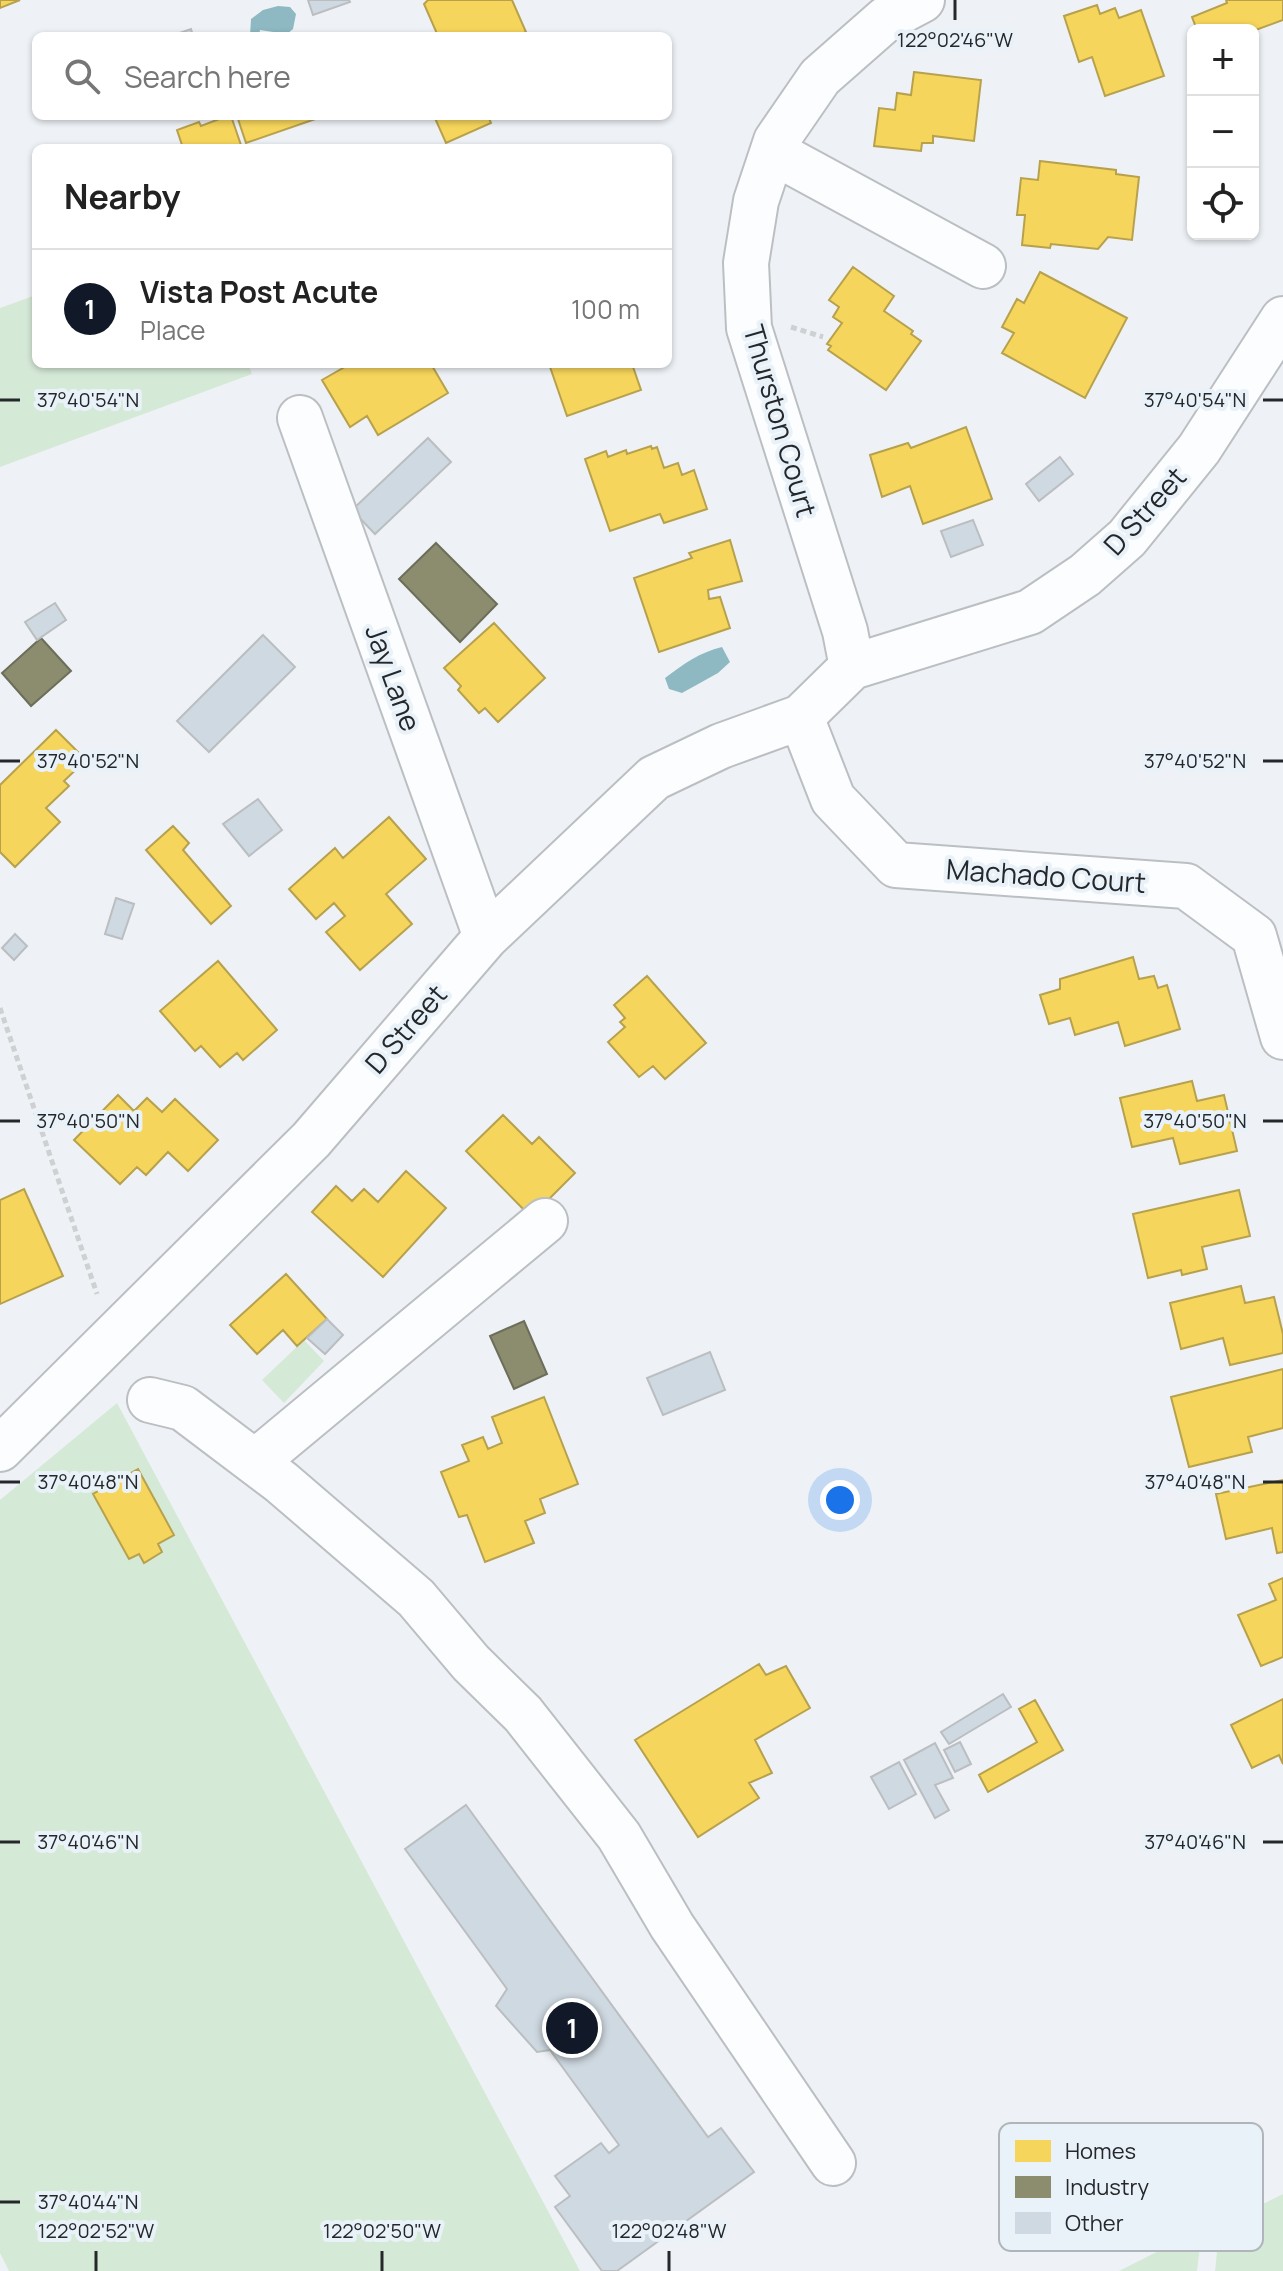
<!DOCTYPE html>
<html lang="en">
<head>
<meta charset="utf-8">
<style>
  body { margin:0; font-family:Manrope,sans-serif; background:#f6f6f6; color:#222 }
  .controls { position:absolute; right:24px; top:24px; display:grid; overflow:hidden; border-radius:12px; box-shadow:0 2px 6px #0004 }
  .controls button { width:72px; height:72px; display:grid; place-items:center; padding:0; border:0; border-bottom:2px solid #e0e0e0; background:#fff; color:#222; font:40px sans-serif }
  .you { position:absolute; left:840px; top:1500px; width:28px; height:28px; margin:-20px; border:6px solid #fff; border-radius:50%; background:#1a73e8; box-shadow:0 0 0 12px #1a73e833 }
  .badge { display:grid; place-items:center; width:52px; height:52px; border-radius:50%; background:#111827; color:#fff; font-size:26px; font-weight:700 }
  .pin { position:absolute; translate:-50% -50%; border:4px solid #fff; box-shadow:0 2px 8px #0006 }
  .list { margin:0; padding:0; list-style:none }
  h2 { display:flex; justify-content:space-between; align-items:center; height:104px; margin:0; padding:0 32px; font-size:34px }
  h2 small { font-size:26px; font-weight:400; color:#767676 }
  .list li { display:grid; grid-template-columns:52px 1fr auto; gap:24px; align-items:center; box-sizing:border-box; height:120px; padding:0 32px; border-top:2px solid #e0e0e0 }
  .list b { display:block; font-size:30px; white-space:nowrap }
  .list p { margin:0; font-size:26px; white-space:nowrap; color:#767676 }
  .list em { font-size:26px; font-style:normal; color:#767676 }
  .icon { flex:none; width:44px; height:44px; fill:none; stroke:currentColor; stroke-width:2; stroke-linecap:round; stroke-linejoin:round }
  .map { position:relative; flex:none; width:1283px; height:2271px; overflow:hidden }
  .search { position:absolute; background:#fff; box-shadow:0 2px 6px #0004; left:32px; top:32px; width:640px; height:88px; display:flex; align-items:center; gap:20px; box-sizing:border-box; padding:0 28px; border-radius:12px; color:#767676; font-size:30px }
  .panel { position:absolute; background:#fff; box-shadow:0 2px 6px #0004; left:32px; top:144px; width:640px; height:224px; border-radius:12px }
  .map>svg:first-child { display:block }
  .green { fill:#d5e9d7 }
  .water { fill:#8eb9c2 }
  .homes { fill:#f6d55c; stroke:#b7a14d; stroke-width:2 }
  .industry { fill:#8c8c6e; stroke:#6d6e5a; stroke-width:2 }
  .building { fill:#cfd9e1; stroke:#bbbec1; stroke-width:2 }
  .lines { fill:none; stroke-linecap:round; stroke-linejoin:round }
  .minor-casing { stroke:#bcbfc2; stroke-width:48 }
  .path { stroke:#cfd0d1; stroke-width:5; stroke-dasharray:6 4; stroke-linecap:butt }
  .minor { stroke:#fcfdfe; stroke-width:44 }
  .ticks { fill:none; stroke:#25282b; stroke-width:3 }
  .labels { text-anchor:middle; stroke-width:8; stroke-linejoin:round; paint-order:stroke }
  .street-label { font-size:28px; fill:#25282b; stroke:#eaf2f9 }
  .key { fill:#eaf2f9; stroke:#afb5bb; stroke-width:2 }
  .key-label { font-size:22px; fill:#25282b }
  .ticks-label { font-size:20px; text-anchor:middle; fill:#25282b; stroke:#eaf2f9; stroke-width:8; stroke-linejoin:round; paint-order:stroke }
</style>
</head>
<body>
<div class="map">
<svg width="1283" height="2271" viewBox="0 0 1283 2271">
  <rect width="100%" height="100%" fill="#eef2f6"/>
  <path class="green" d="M 36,295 L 36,364 L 248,364 L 252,374 L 0,467 L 0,308 Z
    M 304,1340 L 324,1361 L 284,1403 L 262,1380 Z
    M 117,1403 L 580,2271 L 9,2271 L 0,2253 L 0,1500 Z
    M 1283,2194 L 1283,2271 L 1215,2271 L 1218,2242 L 1226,2222 Z
    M 1202,2229 L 1197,2271 L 1119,2271 Z"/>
  <path class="water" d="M 278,6 L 290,7 L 296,14 L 293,29 L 287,34 L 260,30 L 259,36 L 250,36 L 251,19 L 263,10 Z
    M 722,647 L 730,662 L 718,673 L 682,693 L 669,689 L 665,678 C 682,665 700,652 722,647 Z"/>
  <path class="homes" d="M 0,0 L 20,0 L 0,8 Z
    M 428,0 L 512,0 L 526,32 L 517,36 L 438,36 L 424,4 Z
    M 1226,0 L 1283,0 L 1283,20 L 1253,31 L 1197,30 L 1192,17 L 1227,3 Z
    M 1097,5 L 1100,14 L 1115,8 L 1119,18 L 1141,10 L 1164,76 L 1105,96 L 1092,57 L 1079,62 L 1064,16 Z
    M 914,72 L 981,80 L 974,141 L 933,136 L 933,143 L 922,143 L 921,151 L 874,146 L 879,108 L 895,110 L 897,93 L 911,95 Z
    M 227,116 L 231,116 L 242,148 L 183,148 L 177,130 L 199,122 L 201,126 Z
    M 237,116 L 324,116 L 246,143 Z
    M 434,116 L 488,116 L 491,123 L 446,143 Z
    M 1040,161 L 1116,170 L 1116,174 L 1139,177 L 1132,240 L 1108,237 L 1098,249 L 1051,244 L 1050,248 L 1022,245 L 1025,215 L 1017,215 L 1021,178 L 1038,180 Z
    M 853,267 L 894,296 L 884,311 L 913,331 L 911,334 L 921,341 L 886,390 L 828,350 L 831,346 L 827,344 L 842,323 L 833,317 L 839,307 L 829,300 Z
    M 1040,272 L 1127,318 L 1085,398 L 1002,353 L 1014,333 L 1002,327 L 1017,299 L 1024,303 Z
    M 350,364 L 431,364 L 448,393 L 378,435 L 367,416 L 350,427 L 322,380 Z
    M 549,364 L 632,364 L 641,390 L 567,416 Z
    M 966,427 L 992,499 L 923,524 L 910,486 L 882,497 L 870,455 L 908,443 L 911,448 Z
    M 651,446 L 652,449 L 657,447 L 664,468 L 678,463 L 682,475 L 694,470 L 707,509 L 664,523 L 660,514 L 610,531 L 585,459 L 606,451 L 608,457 L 626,450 L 627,454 Z
    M 730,540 L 742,581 L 708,590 L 709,599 L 720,597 L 730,628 L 659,652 L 634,578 L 692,558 L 689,553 Z
    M 494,623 L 545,678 L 498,722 L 485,708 L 479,713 L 458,690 L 461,686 L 444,668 Z
    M 56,730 L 86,760 L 64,781 L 69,786 L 46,808 L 60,822 L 15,867 L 0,852 L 0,785 Z
    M 389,817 L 426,859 L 386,894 L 412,924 L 360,970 L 326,932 L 345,916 L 334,903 L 316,919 L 289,889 L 335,848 L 343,858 Z
    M 173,826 L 189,843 L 183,850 L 231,906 L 211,924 L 146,850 Z
    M 1133,957 L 1139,979 L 1154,976 L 1158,988 L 1167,985 L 1180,1029 L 1125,1046 L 1118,1022 L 1075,1035 L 1070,1018 L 1049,1024 L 1040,995 L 1060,989 L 1060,979 Z
    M 218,961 L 277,1030 L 243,1060 L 237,1053 L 220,1067 L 201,1046 L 195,1051 L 160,1011 Z
    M 647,976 L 706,1043 L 665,1079 L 653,1066 L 639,1077 L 608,1042 L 625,1027 L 620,1022 L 625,1018 L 614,1005 Z
    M 1192,1081 L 1197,1101 L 1224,1095 L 1237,1151 L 1180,1164 L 1173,1138 L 1132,1147 L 1120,1098 Z
    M 118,1095 L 134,1111 L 147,1098 L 162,1112 L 175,1099 L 218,1140 L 188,1171 L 168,1152 L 146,1175 L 137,1167 L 120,1184 L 74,1140 Z
    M 503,1115 L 532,1144 L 539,1137 L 575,1173 L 531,1217 L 466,1151 Z
    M 406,1171 L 446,1208 L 383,1277 L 312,1212 L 336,1186 L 352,1201 L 364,1189 L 378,1202 Z
    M 24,1189 L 63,1276 L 0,1304 L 0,1200 Z
    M 1239,1190 L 1250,1236 L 1202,1247 L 1207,1269 L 1182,1275 L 1181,1270 L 1148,1278 L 1133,1214 Z
    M 286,1274 L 327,1319 L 297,1346 L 283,1330 L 257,1354 L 230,1325 Z
    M 1241,1286 L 1245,1303 L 1274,1297 L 1283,1334 L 1283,1353 L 1230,1365 L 1223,1338 L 1181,1349 L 1170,1303 Z
    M 1283,1369 L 1283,1428 L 1248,1437 L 1252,1452 L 1189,1467 L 1171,1397 Z
    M 544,1397 L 578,1484 L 540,1499 L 545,1513 L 525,1521 L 534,1543 L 485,1562 L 467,1515 L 459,1517 L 441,1472 L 469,1461 L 462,1445 L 483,1437 L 488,1449 L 502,1443 L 492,1417 Z
    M 138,1469 L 174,1535 L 158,1544 L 162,1552 L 144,1563 L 139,1554 L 129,1559 L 93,1494 Z
    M 1283,1480 L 1283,1552 L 1277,1553 L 1272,1528 L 1226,1539 L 1216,1494 Z
    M 1283,1578 L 1283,1657 L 1261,1666 L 1238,1615 L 1276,1600 L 1269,1584 Z
    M 759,1664 L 766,1675 L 786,1666 L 810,1708 L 755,1740 L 772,1773 L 749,1783 L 759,1798 L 698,1837 L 635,1740 Z
    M 1283,1699 L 1283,1764 L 1279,1755 L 1252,1768 L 1231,1725 Z
    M 1035,1700 L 1063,1750 L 988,1792 L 979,1775 L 1037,1742 L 1019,1709 Z"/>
  <path class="industry" d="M 436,543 L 497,604 L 460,642 L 399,579 Z
    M 41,638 L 71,671 L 31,706 L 2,673 Z
    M 524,1321 L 547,1374 L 514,1389 L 490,1336 Z"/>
  <path class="building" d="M 308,0 L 349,0 L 350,2 L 313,15 Z
    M 191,29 L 193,36 L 171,36 Z
    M 428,438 L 451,462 L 375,534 L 352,510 Z
    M 1060,457 L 1073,474 L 1039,501 L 1026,484 Z
    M 973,520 L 983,545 L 951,557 L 941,531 Z
    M 55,603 L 66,620 L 37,640 L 25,622 Z
    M 263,635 L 295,667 L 209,752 L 177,721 Z
    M 258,799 L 282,830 L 249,856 L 223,824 Z
    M 116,898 L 134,904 L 122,939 L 105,934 Z
    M 15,934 L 27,946 L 14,960 L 2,948 Z
    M 327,1319 L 343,1335 L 325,1354 L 307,1338 Z
    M 710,1352 L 725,1390 L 663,1415 L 647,1378 Z
    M 1003,1694 L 1011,1707 L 949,1744 L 941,1732 Z
    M 960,1742 L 971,1764 L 955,1772 L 944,1750 Z
    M 935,1743 L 953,1778 L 935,1785 L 949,1810 L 935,1818 L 904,1760 Z
    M 899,1762 L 916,1794 L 889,1809 L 871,1777 Z
    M 466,1805 L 708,2137 L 721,2128 L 754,2172 L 617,2271 L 602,2271 L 555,2207 L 570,2196 L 555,2176 L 601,2143 L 609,2153 L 619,2145 L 550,2050 L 537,2052 L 496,2006 L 507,1989 L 405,1849 Z"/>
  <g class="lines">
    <g class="minor-casing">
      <path id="minor" d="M 773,152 L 983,266
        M 300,418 L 486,937
        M 852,667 L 845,631 L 749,328 L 746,263 L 756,201 L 776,141 L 820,77 L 886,19 L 922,0
        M 801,717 L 833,799 L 896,865 L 1186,886 L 1254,936 L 1283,1037
        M 150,1400 L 183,1408 L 281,1482 L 416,1598 L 471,1663 L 523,1714 L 619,1836 L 672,1926 L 833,2163
        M 0,1449 L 311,1140 L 486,937 L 654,778 L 721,746 L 801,717 L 852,667 L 1030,612 L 1085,575 L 1127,538 L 1199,449 L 1283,319
        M 255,1462 L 545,1221"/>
    </g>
    <path class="path" d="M 791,327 L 823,337
      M 0,1008 L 97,1294"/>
    <use href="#minor" class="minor"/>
  </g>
  <path class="ticks" d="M 955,0 L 955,20M 0,400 L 20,400M 1263,400 L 1283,400M 0,761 L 20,761M 1263,761 L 1283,761M 0,1121 L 20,1121M 1263,1121 L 1283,1121M 0,1482 L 20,1482M 1263,1482 L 1283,1482M 0,1842 L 20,1842M 1263,1842 L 1283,1842M 0,2202 L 20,2202M 96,2251 L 96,2271M 382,2251 L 382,2271M 669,2251 L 669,2271"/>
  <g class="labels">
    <g class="street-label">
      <text transform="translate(780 421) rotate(74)" y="10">Thurston Court</text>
      <text transform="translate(1145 511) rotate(-48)" y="10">D Street</text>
      <text transform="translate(393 678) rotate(70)" y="10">Jay Lane</text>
      <text transform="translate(1046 876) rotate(4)" y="10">Machado Court</text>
      <text transform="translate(406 1029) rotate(-49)" y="10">D Street</text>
    </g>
  </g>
  <rect x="999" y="2123" width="264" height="128" rx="12" class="key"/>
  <rect x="1015" y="2140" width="36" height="22" fill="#f6d55c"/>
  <rect x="1015" y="2176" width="36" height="22" fill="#8c8c6e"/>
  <rect x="1015" y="2212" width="36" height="22" fill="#cfd9e1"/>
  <g class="key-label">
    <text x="1065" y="2159">Homes</text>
    <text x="1065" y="2195">Industry</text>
    <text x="1065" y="2231">Other</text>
  </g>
  <g class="ticks-label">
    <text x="955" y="47">122°02'46"W</text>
    <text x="88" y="407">37°40'54"N</text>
    <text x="1195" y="407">37°40'54"N</text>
    <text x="88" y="768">37°40'52"N</text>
    <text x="1195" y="768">37°40'52"N</text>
    <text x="88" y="1128">37°40'50"N</text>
    <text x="1195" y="1128">37°40'50"N</text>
    <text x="88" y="1489">37°40'48"N</text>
    <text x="1195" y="1489">37°40'48"N</text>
    <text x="88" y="1849">37°40'46"N</text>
    <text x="1195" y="1849">37°40'46"N</text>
    <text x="88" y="2209">37°40'44"N</text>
    <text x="96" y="2238">122°02'52"W</text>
    <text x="382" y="2238">122°02'50"W</text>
    <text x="669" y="2238">122°02'48"W</text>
  </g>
</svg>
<div class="controls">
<button>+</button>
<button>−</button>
<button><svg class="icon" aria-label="locate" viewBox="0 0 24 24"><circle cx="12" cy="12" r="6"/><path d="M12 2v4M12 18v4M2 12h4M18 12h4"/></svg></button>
</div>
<div class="you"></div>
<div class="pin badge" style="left:572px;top:2028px">1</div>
<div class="search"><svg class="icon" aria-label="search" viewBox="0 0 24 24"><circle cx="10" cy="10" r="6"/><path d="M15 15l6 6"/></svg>Search here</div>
<section class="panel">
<h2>Nearby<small></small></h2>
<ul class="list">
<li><span class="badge">1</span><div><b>Vista Post Acute</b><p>Place</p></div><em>100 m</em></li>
</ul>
</section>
</div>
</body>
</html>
